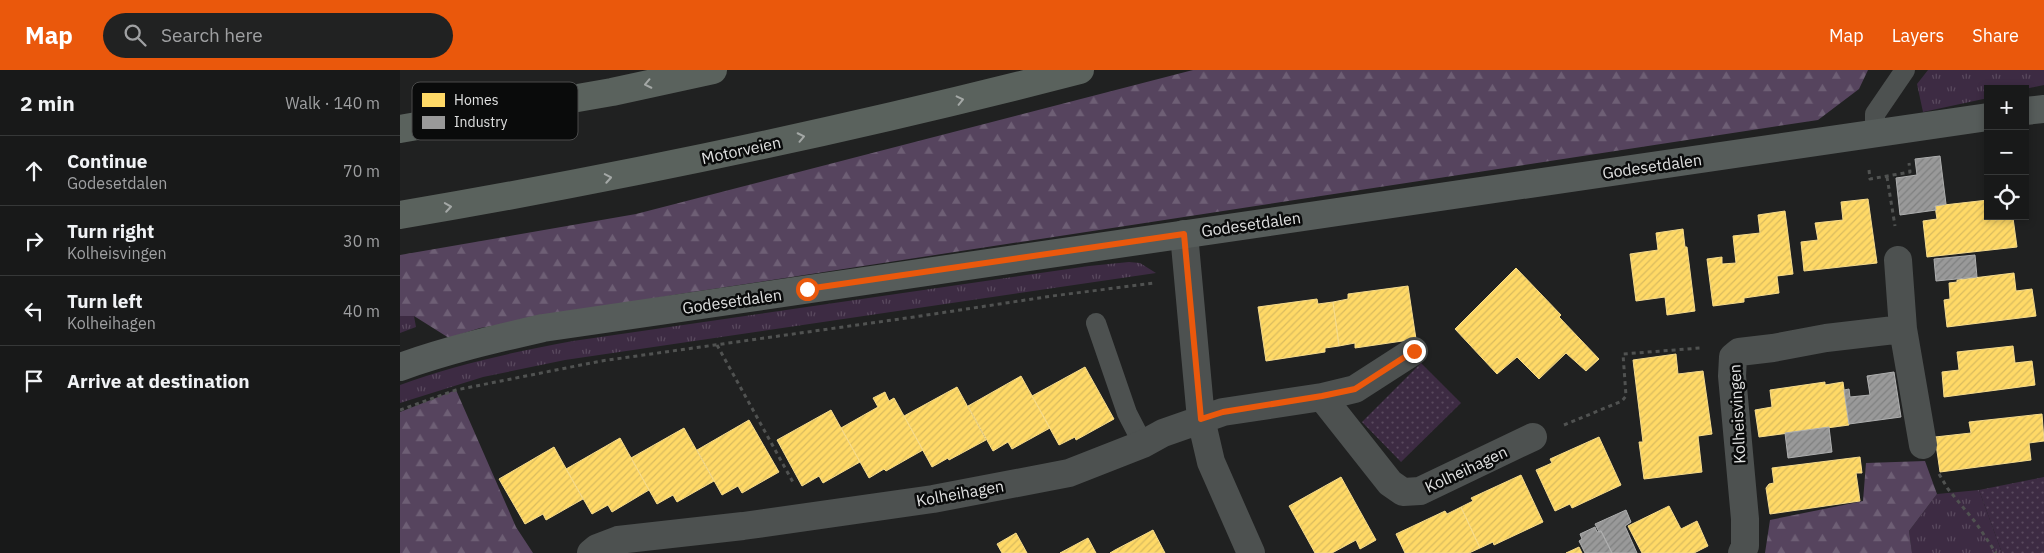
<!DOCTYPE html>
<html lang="en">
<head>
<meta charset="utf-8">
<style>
  body { margin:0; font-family:"IBM Plex Sans",sans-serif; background:#212222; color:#f1f3f6 }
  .controls { position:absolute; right:15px; top:15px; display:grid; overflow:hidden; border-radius:0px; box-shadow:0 2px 8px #0003 }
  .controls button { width:45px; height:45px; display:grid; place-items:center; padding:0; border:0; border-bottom:1px solid #363838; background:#181919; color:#f1f3f6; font:25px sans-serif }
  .stop { position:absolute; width:15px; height:15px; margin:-11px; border:4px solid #ea580c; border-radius:50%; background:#fff }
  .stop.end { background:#ea580c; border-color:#fff; box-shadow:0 1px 5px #0008 }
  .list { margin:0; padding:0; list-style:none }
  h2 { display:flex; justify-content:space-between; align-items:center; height:65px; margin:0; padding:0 20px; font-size:21px }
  h2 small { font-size:16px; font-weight:400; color:#9fa0a2 }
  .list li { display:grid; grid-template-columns:32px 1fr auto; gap:15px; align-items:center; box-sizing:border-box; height:70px; padding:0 20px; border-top:1px solid #363838 }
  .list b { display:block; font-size:19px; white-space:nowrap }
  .list p { margin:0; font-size:16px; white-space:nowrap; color:#9fa0a2 }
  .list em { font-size:16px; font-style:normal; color:#9fa0a2 }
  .icon { flex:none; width:28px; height:28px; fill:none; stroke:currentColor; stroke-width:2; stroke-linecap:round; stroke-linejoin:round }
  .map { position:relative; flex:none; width:1644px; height:483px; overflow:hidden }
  header { display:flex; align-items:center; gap:30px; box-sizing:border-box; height:70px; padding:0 25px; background:#ea580c; color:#fff }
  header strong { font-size:24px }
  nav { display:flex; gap:28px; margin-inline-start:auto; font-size:18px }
  .search { width:350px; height:45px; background:#212222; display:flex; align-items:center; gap:12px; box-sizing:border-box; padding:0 18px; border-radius:28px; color:#9fa0a2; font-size:19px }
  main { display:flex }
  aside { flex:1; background:#181919 }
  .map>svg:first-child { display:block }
  .grass { fill:url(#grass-tufts) }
  .forest { fill:url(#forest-firs) }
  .park { fill:url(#park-dots) }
  .homes { fill:url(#homes-hatch); stroke:#f6db8b }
  .industry { fill:url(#industry-hatch); stroke:#aeafaf }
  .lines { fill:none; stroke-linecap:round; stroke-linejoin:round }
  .path { stroke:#505251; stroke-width:3; stroke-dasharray:4 4; stroke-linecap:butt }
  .service { stroke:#4d5150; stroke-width:20 }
  .minor { stroke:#4d5150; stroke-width:28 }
  .secondary { stroke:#565c5a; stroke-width:28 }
  .motorway { stroke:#5a625d; stroke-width:28 }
  .oneway { stroke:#a4a8a6 }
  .route { stroke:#ea580c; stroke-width:6 }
  .labels { text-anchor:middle; stroke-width:5; stroke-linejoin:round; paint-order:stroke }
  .street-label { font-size:16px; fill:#e0e1e1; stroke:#0a0b0b }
  .key { fill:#0a0b0b; stroke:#4a4b4b; stroke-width:1 }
  .key-label { font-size:14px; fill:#e0e1e1 }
</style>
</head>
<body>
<header>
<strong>Map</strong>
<div class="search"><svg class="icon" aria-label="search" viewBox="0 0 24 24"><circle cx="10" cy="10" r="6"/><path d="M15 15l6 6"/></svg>Search here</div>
<nav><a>Map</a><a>Layers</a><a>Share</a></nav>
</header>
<main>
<aside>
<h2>2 min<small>Walk · 140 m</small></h2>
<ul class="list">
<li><svg class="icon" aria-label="ahead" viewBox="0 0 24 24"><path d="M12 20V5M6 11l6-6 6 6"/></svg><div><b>Continue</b><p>Godesetdalen</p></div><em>70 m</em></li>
<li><svg class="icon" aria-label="right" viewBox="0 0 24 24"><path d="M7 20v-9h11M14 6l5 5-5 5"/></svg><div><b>Turn right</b><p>Kolheisvingen</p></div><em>30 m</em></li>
<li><svg class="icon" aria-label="left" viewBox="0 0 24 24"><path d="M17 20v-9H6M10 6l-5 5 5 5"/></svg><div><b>Turn left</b><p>Kolheihagen</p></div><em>40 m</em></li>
<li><svg class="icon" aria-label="arrive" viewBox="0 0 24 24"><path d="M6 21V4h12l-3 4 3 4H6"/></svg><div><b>Arrive at destination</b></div></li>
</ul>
</aside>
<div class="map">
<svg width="1644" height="483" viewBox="0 0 1644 483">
  <defs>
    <pattern id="grass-tufts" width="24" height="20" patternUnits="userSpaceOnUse" patternTransform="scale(1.25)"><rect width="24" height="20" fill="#3d2b43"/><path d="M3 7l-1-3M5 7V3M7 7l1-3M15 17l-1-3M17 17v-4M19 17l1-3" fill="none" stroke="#59495e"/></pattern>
    <pattern id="forest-firs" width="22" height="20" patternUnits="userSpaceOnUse" patternTransform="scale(1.25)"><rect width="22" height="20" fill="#56445e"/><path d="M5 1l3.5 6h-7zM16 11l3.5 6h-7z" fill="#6e5f75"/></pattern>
    <pattern id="park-dots" width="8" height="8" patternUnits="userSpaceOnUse" patternTransform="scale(1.25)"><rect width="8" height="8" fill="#3d2b43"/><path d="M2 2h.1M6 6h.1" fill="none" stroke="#59495e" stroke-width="1.8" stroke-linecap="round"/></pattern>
    <pattern id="homes-hatch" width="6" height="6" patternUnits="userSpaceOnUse" patternTransform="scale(1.25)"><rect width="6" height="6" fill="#ffd966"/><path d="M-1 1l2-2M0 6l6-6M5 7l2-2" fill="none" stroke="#d9bb5f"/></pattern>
    <pattern id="industry-hatch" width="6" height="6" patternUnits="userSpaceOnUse" patternTransform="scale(1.25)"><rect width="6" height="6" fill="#999"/><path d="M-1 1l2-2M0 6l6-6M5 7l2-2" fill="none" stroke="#7f8080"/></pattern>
  </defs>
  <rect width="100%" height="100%" fill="#202121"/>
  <path class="grass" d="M 1528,0 L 1644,0 L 1644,15 L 1625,19 L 1588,19 L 1588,28 L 1523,42 L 1517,14 Z
    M 729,192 L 740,193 L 756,203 L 165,290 L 83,307 L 0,333 L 0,315 C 56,294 115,282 173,271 L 689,196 Z
    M 0,246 L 14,246 L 16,257 L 0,263 Z
    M 1579,420 L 1602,483 L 1512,483 L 1509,461 L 1537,424 Z"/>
  <path class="forest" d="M 793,0 L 1468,0 L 1459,19 L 1418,50 L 280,224 L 80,258 L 49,268 L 14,246 L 0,246 L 0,185 L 236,144 Z
    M 56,320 L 116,457 L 133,483 L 0,483 L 0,342 Z
    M 1525,391 L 1537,424 L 1509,461 L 1512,483 L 1365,483 L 1370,450 L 1463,431 L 1466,393 Z"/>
  <path class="park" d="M 1021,293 L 1061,333 L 1001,392 L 962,352 Z
    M 1644,407 L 1644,483 L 1602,483 L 1579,420 Z"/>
  <path class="homes" d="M 1468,129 L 1477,193 L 1404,201 L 1401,172 L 1418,170 L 1415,153 L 1443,150 L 1441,132 Z
    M 1588,130 L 1588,146 L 1595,146 L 1595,150 L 1613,148 L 1617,177 L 1527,187 L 1523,151 L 1537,149 L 1535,136 Z
    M 1385,141 L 1393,204 L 1377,206 L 1379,223 L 1344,228 L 1344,232 L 1313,236 L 1307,189 L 1322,187 L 1322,194 L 1336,193 L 1333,166 L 1360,163 L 1358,145 Z
    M 1283,159 L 1285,177 L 1287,177 L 1295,241 L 1267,245 L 1265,227 L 1236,231 L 1230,184 L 1258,180 L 1256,163 Z
    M 1116,198 L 1161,245 L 1159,247 L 1199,289 L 1186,301 L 1166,283 L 1139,309 L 1117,287 L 1097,304 L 1055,259 Z
    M 1614,203 L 1616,221 L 1632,219 L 1636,246 L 1547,257 L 1544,230 L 1550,229 L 1549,213 L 1557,212 L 1557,210 Z
    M 1008,216 L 1016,269 L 955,278 L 955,273 L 939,276 L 933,232 L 948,229 L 948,224 Z
    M 917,229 L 918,234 L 933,232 L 939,276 L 925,278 L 925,282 L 866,291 L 858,237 Z
    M 1613,276 L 1615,293 L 1632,291 L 1635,315 L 1544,327 L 1542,302 L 1559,300 L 1557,282 Z
    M 1276,284 L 1278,304 L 1303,301 L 1312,364 L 1298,366 L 1302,402 L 1244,409 L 1239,372 L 1243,372 L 1233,290 Z
    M 685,297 L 714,349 L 676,370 L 675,367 L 659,375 L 632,326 Z
    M 621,306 L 650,358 L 612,379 L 608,372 L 593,381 L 568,336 Z
    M 1425,312 L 1425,315 L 1443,312 L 1449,355 L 1359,367 L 1355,340 L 1372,337 L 1370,320 Z
    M 557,317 L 586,370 L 549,390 L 548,388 L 532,397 L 504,346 Z
    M 485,322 L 489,331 L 494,328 L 523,380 L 486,401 L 484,399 L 469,408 L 441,358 L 478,337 L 473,328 Z
    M 431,340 L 460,392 L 423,413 L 419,406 L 402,416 L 377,370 Z
    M 1642,344 L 1644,371 L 1629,373 L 1631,390 L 1540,402 L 1535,367 L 1571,363 L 1569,352 Z
    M 349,350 L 379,402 L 342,423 L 338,416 L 322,425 L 297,380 Z
    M 284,358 L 314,411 L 277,432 L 273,425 L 257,434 L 231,388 Z
    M 1199,367 L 1221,415 L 1172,438 L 1170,434 L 1155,441 L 1136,400 L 1152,393 L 1150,389 Z
    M 220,368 L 249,420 L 212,442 L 208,435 L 192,444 L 166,399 Z
    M 154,377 L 183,429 L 146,450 L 143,444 L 125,454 L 99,409 Z
    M 1460,387 L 1462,403 L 1456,403 L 1460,431 L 1370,444 L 1366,418 L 1369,414 L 1374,413 L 1372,398 Z
    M 1121,405 L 1143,452 L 1094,475 L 1093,472 L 1080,478 L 1061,437 L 1073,431 L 1071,428 Z
    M 941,407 L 976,470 L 960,479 L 956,470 L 932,483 L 915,483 L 889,436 Z
    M 1269,436 L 1281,459 L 1297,451 L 1308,476 L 1294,483 L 1242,483 L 1228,456 Z
    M 1061,437 L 1080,478 L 1069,483 L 1005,483 L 996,464 L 1045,441 L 1047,444 Z
    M 753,460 L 765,483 L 710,483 L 715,480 Z
    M 616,463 L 627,483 L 602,483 L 597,474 Z
    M 688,468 L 696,483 L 660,483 Z
    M 1179,477 L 1182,483 L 1166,483 Z"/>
  <path class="industry" d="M 1540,86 L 1546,134 L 1535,136 L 1536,140 L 1500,145 L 1496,108 L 1517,105 L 1515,89 Z
    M 1575,185 L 1577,207 L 1536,211 L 1534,189 Z
    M 1494,302 L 1501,347 L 1449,354 L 1444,320 L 1449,319 L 1450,327 L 1470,325 L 1467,306 Z
    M 1429,357 L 1432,382 L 1388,388 L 1385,363 Z
    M 1226,440 L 1231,452 L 1225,456 L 1237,483 L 1212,483 L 1201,461 L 1199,462 L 1195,454 Z
    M 1195,457 L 1197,462 L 1201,461 L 1212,483 L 1185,483 L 1179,471 L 1182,469 L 1180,464 Z"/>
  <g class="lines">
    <path class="path" d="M 1469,100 L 1470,109 L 1510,102 L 1509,93
      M 1487,107 L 1495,156
      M 317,275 L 394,414
      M 0,340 L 56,320 L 201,291 L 514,247 L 652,226 L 755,213
      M 1164,355 L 1222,331 L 1226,326 L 1223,284 L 1300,278
      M 1539,404 L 1548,419 L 1576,453 L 1596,483"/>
    <path class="service" d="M 1475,64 L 1475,44 L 1505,0
      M 696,253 L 727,343 L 743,374"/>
    <path class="minor" d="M 784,164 L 801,349 L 811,392 L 851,483
      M 1498,190 L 1503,259 L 1523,375
      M 922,327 L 955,319 L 1014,281
      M 191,483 L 197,478 L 218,470 L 343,456 L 533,429 L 669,403 L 743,374 L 763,363 L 823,342 L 922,327 L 990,413 L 1003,422 L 1020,421 L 1133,367
      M 1342,483 L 1345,476 L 1345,449 L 1332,306 L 1333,287 L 1339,282 L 1373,278 L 1426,268 L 1503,259"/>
    <path class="secondary" d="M 1625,41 L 1644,39
      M 0,297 C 47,280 95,269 143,258 L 1588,47"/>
    <path class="motorway" d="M 0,59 L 212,22 L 313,0
      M 0,145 C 229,106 455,58 680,0"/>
  </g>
  <defs><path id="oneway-chevron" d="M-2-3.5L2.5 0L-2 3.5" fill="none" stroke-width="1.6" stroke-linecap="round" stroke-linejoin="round" transform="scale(1.25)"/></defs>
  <g class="oneway">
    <use href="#oneway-chevron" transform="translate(248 14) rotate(168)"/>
    <use href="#oneway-chevron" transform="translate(560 30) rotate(-13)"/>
    <use href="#oneway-chevron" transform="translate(401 67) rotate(-12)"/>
    <use href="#oneway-chevron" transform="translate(208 108) rotate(-10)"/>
    <use href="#oneway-chevron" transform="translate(48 137) rotate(-9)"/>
  </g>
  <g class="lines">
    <path class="route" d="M 407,219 L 784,164 L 801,349 L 823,342 L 922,326 L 955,319 L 1014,281"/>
  </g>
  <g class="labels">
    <g class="street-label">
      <text transform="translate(341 80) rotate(-12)" y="6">Motorveien</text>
      <text transform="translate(1252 96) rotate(-8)" y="6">Godesetdalen</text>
      <text transform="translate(851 154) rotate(-8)" y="6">Godesetdalen</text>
      <text transform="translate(332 231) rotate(-8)" y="6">Godesetdalen</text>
      <text transform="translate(1337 344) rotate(-93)" y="6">Kolheisvingen</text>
      <text transform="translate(1066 399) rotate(-25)" y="6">Kolheihagen</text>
      <text transform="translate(560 423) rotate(-10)" y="6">Kolheihagen</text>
    </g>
  </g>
  <rect x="12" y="12" width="166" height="58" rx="8" class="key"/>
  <rect x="22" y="23" width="23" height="14" fill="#ffd966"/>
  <rect x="22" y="46" width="23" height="13" fill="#999"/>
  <g class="key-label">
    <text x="54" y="35">Homes</text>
    <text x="54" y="57">Industry</text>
  </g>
</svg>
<div class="controls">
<button>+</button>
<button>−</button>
<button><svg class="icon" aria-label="locate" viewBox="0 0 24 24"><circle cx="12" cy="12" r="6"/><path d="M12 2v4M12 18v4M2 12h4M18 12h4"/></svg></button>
</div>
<div class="stop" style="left:407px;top:219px"></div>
<div class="stop end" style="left:1014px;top:281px"></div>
</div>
</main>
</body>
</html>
